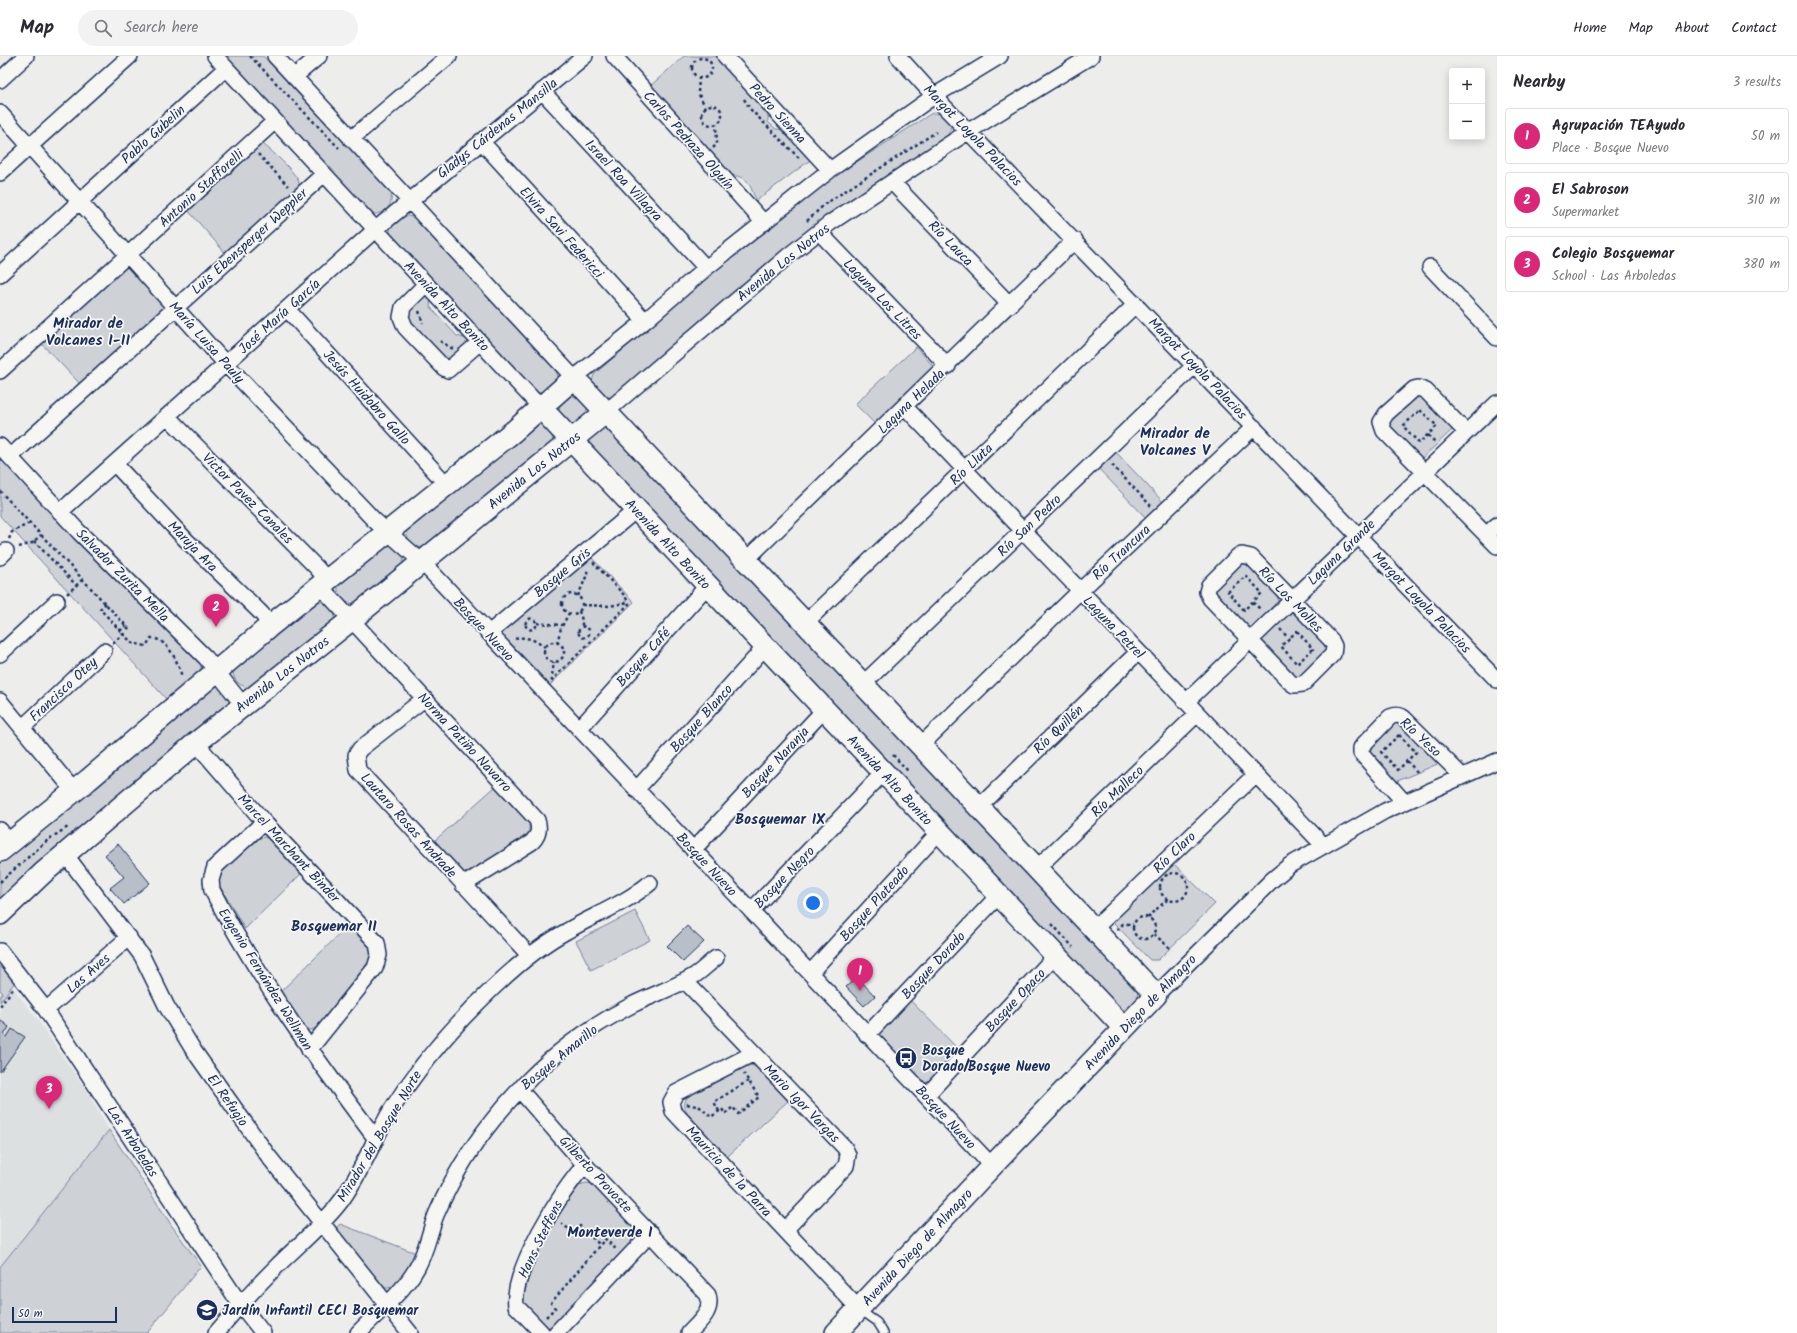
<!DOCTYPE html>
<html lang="en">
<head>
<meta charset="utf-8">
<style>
  body { margin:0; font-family:Kalam,sans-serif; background:#f2f2f3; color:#2b2b33 }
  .controls { position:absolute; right:12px; top:12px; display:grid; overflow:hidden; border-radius:4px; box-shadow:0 2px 10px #0003 }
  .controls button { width:36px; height:36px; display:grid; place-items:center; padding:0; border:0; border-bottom:1px solid #e1e1e2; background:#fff; color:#2b2b33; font:20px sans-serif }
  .scale { position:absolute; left:12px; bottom:10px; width:105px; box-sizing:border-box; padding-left:4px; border:2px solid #1b2f5e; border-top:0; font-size:11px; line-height:14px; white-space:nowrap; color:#1b2f5e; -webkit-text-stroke:3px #f6f6f2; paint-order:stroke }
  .you { position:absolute; left:813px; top:847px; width:14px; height:14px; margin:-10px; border:3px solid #fff; border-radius:50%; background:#1a73e8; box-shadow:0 0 0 6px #1a73e833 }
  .badge { display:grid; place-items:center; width:26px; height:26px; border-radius:50%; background:#db2777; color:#fff; font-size:13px; font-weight:700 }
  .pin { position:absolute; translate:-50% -33px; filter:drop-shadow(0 1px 2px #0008) }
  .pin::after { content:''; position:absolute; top:21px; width:14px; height:12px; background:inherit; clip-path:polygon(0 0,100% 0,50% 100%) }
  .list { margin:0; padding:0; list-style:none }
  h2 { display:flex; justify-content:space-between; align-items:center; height:52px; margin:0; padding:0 16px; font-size:17px }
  h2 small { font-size:13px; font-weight:400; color:#7c7c81 }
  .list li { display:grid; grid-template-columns:26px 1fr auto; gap:12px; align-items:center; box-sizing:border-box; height:56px; margin:0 8px 8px; padding:0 8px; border:1px solid #e1e1e2; border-radius:4px }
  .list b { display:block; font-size:15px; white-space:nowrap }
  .list p { margin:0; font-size:13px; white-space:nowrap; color:#7c7c81 }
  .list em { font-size:13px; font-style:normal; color:#7c7c81 }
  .icon { flex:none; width:22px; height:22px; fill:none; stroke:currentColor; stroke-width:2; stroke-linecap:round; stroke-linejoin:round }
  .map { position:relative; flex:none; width:1497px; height:1277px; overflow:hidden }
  header { display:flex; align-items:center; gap:24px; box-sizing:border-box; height:56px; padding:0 20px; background:#fff; border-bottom:1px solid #e1e1e2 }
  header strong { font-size:19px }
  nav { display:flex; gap:22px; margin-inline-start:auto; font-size:14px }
  .search { width:280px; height:36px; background:#f2f2f3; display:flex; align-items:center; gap:10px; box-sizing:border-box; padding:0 14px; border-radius:22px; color:#7c7c81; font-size:15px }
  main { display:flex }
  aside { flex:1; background:#fff }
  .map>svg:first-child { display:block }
  .built { fill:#dde0e1 }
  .green { fill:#ced2d7; stroke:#74809a }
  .building { fill:#b9bfc8; stroke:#1b2f5e }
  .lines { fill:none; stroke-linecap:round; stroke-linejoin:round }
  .lane-casing { stroke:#1b2f5e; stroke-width:10 }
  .street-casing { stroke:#1b2f5e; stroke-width:18 }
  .secondary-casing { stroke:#1b2f5e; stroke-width:24 }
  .path { stroke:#1b2f5e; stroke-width:2.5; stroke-dasharray:3 3; stroke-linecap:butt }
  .lane { stroke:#f6f6f2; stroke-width:7 }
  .street { stroke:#f6f6f2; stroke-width:15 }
  .secondary { stroke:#f6f6f2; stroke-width:21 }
  .labels { text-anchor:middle; stroke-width:3.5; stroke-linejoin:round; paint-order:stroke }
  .street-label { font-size:14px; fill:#1b2f5e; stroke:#f6f6f2 }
  .poi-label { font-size:14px; font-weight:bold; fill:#1b2f5e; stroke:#f6f6f2; text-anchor:start }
  .neighbourhood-label { font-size:15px; font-weight:bold; fill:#1b2f5e; stroke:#f6f6f2 }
</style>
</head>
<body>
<header>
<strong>Map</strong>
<div class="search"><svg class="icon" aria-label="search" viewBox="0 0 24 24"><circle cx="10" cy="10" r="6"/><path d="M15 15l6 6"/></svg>Search here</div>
<nav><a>Home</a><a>Map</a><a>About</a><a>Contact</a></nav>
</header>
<main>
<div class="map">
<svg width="1497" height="1277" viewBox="0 0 1497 1277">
  <rect width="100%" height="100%" fill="#edeeec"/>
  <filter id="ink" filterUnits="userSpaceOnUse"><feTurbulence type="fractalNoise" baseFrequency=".025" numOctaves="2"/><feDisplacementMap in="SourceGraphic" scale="8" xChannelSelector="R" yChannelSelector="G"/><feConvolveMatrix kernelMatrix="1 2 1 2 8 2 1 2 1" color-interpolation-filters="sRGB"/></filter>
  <g filter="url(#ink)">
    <path class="built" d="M 0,915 L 35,960 L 85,1032 L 109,1074 L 0,1211 Z"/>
    <path class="green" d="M 221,0 L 263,0 L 391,137 C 394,151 382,160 369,158 Z
      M 684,0 L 719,0 L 768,54 L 768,66 L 776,73 L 787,74 L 813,102 L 757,144 C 751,137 752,127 743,122 C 740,120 735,120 731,119 L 649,31 Z
      M 932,57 C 953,58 957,72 942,85 L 827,159 L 614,340 L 606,342 L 591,327 L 594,319 L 598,315 L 731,200 L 815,133 Z
      M 260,87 L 263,88 C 275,98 290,111 298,124 C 300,127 299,130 298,133 L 227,199 L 186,152 Z
      M 407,160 L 413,161 L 418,166 L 556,315 L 559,323 L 542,340 L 538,338 L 390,180 L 390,171 L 400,161 Z
      M 123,211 L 127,211 L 164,250 L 162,256 L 82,330 L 39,285 Z
      M 424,237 L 431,244 L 430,250 L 432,253 L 457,280 L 471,284 L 449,310 L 404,259 Z
      M 916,291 L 933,310 L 933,312 L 875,368 L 855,348 Z
      M 1419,337 L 1453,369 L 1452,374 L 1421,403 L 1387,372 L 1387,364 Z
      M559 354a14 14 0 1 1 28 0a14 14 0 1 1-28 0Z
      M 538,367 L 543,368 L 552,377 L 553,386 L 550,390 L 426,491 C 415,494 404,483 407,472 Z
      M 599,372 L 606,372 L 610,374 L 1138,933 C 1138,945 1133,953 1120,955 L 587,386 L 589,380 Z
      M 1113,393 L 1165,448 L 1148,464 L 1095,409 Z
      M 0,401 L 68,475 L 197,604 L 201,609 L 201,616 L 168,645 L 0,460 Z
      M 386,489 C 398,489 407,498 402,509 L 358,546 C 349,550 342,545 338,536 L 338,527 Z
      M 589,499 L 634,546 L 550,629 L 502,578 L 501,571 Z
      M 1245,503 L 1278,536 L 1278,546 L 1252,571 L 1242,570 L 1212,533 Z
      M 316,545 C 328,546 339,554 333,567 L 249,632 C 239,630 232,623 233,613 Z
      M 1289,556 L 1299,558 L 1330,593 L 1299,624 L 1263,592 L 1262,582 Z
      M 214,629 L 218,630 L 230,641 L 229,648 L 0,847 L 0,805 Z
      M 1396,663 L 1440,707 L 1395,726 L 1366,698 L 1368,688 Z
      M 496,730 L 529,766 L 529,777 L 472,815 L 466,817 L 461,816 L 433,786 Z
      M 266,781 L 270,783 L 302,817 L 245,873 L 218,827 L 220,816 L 260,782 Z
      M 1171,805 L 1215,848 L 1158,904 L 1150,904 L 1110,863 Z
      M 635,855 L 650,884 L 591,914 L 576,885 Z
      M 350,868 L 371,889 L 373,896 L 370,904 L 316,972 L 311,974 L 306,973 L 280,936 Z
      M 0,907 L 15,926 L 0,946 L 0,941 L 3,937 L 0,934 Z
      M 907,941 L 960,995 L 927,1030 L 875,976 Z
      M 750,1009 L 757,1011 L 789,1044 L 727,1101 L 687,1057 C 684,1051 684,1047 687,1041 Z
      M 109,1074 L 172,1170 L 201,1210 L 147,1277 L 0,1277 L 0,1211 Z
      M 586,1127 L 593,1128 L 640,1175 L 639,1182 L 552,1273 L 549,1273 C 543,1266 524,1252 522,1244 C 521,1236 526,1227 529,1220 C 541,1187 558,1157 580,1129 Z
      M 340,1168 L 416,1197 C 410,1211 403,1226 389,1232 L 385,1232 L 339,1178 L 336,1172 Z"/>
    <path class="building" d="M 118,788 L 150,827 L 124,848 L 110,832 L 124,821 L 105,799 Z
      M 687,870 L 704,886 L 683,906 L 667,890 Z
      M 857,921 L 875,940 L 864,950 L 846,931 Z
      M 0,964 L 9,971 L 4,979 L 7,981 L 12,973 L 25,981 L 0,1016 Z"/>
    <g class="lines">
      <g class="lane-casing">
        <path id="lane" d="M 860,1254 L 877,1266 L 884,1277"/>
      </g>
      <g class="street-casing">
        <path id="street" d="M 215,0 L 541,352
          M 275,0 L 574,322 L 645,265 L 706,212 L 830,114 L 934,40 L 1000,0
          M 614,0 L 764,167
          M 725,0 L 830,114
          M 898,0 L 934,40 L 1497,624
          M 294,21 L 319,0
          M 0,24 L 26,0
          M 542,35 L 706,212
          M 0,57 L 225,307 L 374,464 L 422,506 L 992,1110
          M 351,83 L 449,0
          M 481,85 L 645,265
          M 0,117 L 130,0
          M 892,126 L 1010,249
          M 819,176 L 948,310
          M 1430,211 L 1497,282
          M 0,218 L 226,12
          M 426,228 L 403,251 L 401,261 L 405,271 L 444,312 L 448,314 L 480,286
          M 287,253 L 447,429
          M 0,315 L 275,65
          M 905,351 L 1324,790
          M 606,356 L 788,200 L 830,167 L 969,75 L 1091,0
          M 167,360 L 317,512 L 327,524
          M 1466,376 L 1426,335 L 1418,332 L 1414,333 L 1386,358 L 1381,366 L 1384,375 L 1497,490
          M 0,390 L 79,476 L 206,602 L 243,649
          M 10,401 L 324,118
          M 115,408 L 186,484 L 261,557 L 271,569
          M 60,456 L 376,173 L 585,0
          M 1486,479 L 1497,469
          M 1242,499 L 1251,501 L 1331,584 L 1334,590 L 1333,598 L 1303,628 L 1294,629 L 1290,626 L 1210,542 L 1207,536 L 1209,529 L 1238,500 Z
          M 0,501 L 6,495
          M 746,504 L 1075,184
          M 320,530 L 537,764 C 540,773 539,779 532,786 L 463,829
          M 805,567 L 1136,248
          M 489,577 L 636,454
          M 0,598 L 57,545
          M 863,628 L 1195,309
          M 424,643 L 360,693 L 356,699 L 358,714 L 529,899
          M 0,645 L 74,735
          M 1186,646 L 1497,347
          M 22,672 L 104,595
          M 579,673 L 707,530
          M 196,687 L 264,766 L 377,887 L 379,899 L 375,912 L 309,994
          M 921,689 L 1080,535 L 1254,371
          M 636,734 L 765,591
          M 1404,746 L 1361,697 L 1361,692 L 1364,688 L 1390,661 C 1395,659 1399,658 1404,662 L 1462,720
          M 979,751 L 1138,596
          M 264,766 L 215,811 L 211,824 L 212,834 C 258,923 316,1003 376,1083
          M 0,774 L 10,787
          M 693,794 L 824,654
          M 65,798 L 142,900 L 167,951 L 194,995 L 269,1101 L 410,1277
          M 1037,812 L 1197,658
          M 751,855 L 883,717
          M 1094,873 L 1255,719
          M 0,895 L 46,954 L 240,1248 L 263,1277
          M 810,917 L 939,776
          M 685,925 L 845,1092 L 848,1099 L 846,1110 L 785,1174
          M 1156,939 L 1272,824 L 1290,809 L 1385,755 L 1497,705
          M 46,954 L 129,881
          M 867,979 L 999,839
          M 754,997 L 676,1037 L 671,1046 L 673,1055 L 859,1253
          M 519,1033 L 585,1109 L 708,1239 C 713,1256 699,1266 689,1277
          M 926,1040 L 1056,899
          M 216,1277 C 235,1254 255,1232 276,1211 C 298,1189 322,1170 341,1145 C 361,1118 373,1085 390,1056 C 419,1009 454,969 494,931 C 516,910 539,890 567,875 C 594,859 625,848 650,827
          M 358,1277 C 376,1258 401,1238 415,1215 C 426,1198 429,1177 436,1159 C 456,1112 484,1071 519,1034 C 550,1000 591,970 632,949 C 652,939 673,932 692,921 C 701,916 708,908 716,902
          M 542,1277 L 516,1250 C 511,1216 561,1134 585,1109
          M 556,1277 L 651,1177"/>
      </g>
      <g class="secondary-casing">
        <path id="secondary" d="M 541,352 L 1124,972
          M 0,795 L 88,724 L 271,569 L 514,375 L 574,322 L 1156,939 L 992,1110 L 836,1277
          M 0,858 L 43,817 L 196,687 L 351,564 L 606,356"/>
      </g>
      <path class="path" d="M 250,0 L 339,92
        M692 12a10 10 0 1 1 20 0a10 10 0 1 1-20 0Z
        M 699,21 L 698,37 L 706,52
        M 744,43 L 750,53 L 799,102
        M702 59a10 10 0 1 1 20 0a10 10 0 1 1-20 0Z
        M 713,92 L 717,88 L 716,68
        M 258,98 L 288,130
        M 807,165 L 825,148 L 936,76
        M 419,255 L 423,267
        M 440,285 L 453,293
        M 1420,354 L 1437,370 L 1419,387 L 1403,370 Z
        M 1428,379 L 1436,387
        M 1112,409 L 1151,450
        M 0,435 L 130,574
        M 9,483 L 12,476 L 30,467
        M 34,485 L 76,529
        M 19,491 L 32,487 L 41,479
        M 1246,520 L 1262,537 L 1244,554 L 1228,536 Z
        M 67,538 L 83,523
        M562 548a10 10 0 1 1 20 0a10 10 0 1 1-20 0Z
        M 578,540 L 586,521 L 588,512
        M 1253,546 L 1261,554
        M 106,547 L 100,553 L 132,587 L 146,590 L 151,582 C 168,583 178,606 182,621
        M 582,549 L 610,550 L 629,546
        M 579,555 L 582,564 L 582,571
        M525.5 568a5.5 5.5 0 1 1 11 0a5.5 5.5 0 1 1-11 0Z
        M 537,567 L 562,569
        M578.5 576a5.5 5.5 0 1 1 11 0a5.5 5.5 0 1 1-11 0Z
        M 1280,573 L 1289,583
        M 120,575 L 126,569
        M 1297,575 L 1313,593 L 1297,608 L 1281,590 Z
        M 515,583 C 526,579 536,585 545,591
        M544 596a10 10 0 1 1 20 0a10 10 0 1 1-20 0Z
        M 113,587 L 123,578
        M 557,587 L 561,572 L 569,557
        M 552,619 L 554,606
        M 551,625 L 629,548 L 625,540 L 593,506
        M 1399,679 L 1416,696 L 1398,714 L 1381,696 Z
        M 893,699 L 909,716
        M 1407,705 L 1419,718
        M1160 831a14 14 0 1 1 28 0a14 14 0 1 1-28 0Z
        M 0,826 L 49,783 L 68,771
        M1133 872a11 11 0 1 1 22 0a11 11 0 1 1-22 0Z
        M 1148,862 L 1152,857 L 1167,844
        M 1052,868 L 1073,891
        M 1117,874 L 1123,868 L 1133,868
        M 1154,878 L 1172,894
        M 0,950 L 13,933
        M 687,1048 L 700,1051 L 711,1061 L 722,1053 L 725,1058 L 733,1051 L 738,1058 L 759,1041 L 744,1018
        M 719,1055 L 714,1046 L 748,1025
        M 561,1167 L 574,1177 L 580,1170 L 600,1189
        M 546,1261 L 555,1252 L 551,1247 L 605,1183 L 617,1194"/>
      <use href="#lane" class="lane"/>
      <use href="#street" class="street"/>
      <use href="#secondary" class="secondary"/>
    </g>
  </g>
  <defs>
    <g id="bus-disc" transform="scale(1.15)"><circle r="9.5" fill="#1b2f5e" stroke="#f6f6f2"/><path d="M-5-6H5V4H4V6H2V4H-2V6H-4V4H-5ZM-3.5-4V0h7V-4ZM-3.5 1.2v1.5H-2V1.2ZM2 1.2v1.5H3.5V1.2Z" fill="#fff"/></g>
    <g id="school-disc" transform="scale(1.15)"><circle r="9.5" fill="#1b2f5e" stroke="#f6f6f2"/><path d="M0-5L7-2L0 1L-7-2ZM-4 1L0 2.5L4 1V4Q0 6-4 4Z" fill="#fff"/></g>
  </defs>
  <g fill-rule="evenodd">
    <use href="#bus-disc" x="906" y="1002"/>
    <use href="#school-disc" x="207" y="1254"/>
  </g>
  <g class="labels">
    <g class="street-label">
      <text transform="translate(778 57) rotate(47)" y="5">Pedro Sienna</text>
      <text transform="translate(497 72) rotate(-39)" y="5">Gladys Cárdenas Mansilla</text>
      <text transform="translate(153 78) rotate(-42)" y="5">Pablo Gubelin</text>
      <text transform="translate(973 79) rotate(46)" y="5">Margot Loyola Palacios</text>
      <text transform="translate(689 84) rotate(48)" y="5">Carlos Pedraza Olguín</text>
      <text transform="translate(624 124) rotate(47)" y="5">Israel Roa Villagra</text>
      <text transform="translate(201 132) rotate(-42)" y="5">Antonio Stafforelli</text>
      <text transform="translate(562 176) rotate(48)" y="5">Elvira Savi Federicci</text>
      <text transform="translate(249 185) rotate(-42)" y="5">Luis Ebensperger Weppler</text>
      <text transform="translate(951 187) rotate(46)" y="5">Río Lauca</text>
      <text transform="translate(783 206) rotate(-39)" y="5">Avenida Los Notros</text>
      <text transform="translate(883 243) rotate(46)" y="5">Laguna Los Litres</text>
      <text transform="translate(447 250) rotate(47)" y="5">Avenida Alto Bonito</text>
      <text transform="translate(279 260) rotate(-42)" y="5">José María García</text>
      <text transform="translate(207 286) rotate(48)" y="5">María Luisa Pauly</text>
      <text transform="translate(1198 312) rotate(46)" y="5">Margot Loyola Palacios</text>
      <text transform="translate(367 341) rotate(48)" y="5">Jesús Huidobro Gallo</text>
      <text transform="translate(911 345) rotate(-44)" y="5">Laguna Helada</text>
      <text transform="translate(971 408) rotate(-44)" y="5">Río Lluta</text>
      <text transform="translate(534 414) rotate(-39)" y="5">Avenida Los Notros</text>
      <text transform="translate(248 442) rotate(45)" y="5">Victor Pavez Canales</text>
      <text transform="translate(1029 469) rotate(-44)" y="5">Río San Pedro</text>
      <text transform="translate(668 488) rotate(47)" y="5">Avenida Alto Bonito</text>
      <text transform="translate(193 490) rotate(46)" y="5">Maruja Ara</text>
      <text transform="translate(1121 496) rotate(-43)" y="5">Río Trancura</text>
      <text transform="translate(1341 496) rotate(-44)" y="5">Laguna Grande</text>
      <text transform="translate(562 516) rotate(-40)" y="5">Bosque Gris</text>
      <text transform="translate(123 519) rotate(45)" y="5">Salvador Zurita Mella</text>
      <text transform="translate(1291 543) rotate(46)" y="5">Río Los Molles</text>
      <text transform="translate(1422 546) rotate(46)" y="5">Margot Loyola Palacios</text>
      <text transform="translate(1114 571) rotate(46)" y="5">Laguna Petrel</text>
      <text transform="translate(484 573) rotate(47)" y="5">Bosque Nuevo</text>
      <text transform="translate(643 601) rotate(-48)" y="5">Bosque Café</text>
      <text transform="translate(282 618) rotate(-38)" y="5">Avenida Los Notros</text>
      <text transform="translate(63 633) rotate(-43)" y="5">Francisco Otey</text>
      <text transform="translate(701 662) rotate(-48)" y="5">Bosque Blanco</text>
      <text transform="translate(1058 673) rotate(-44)" y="5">Río Quillén</text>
      <text transform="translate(1421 681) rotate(43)" y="5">Río Yeso</text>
      <text transform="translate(465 686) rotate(47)" y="5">Norma Patiño Navarro</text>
      <text transform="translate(775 706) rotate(-47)" y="5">Bosque Naranja</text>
      <text transform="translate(890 724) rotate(47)" y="5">Avenida Alto Bonito</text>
      <text transform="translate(1117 735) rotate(-44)" y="5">Río Malleco</text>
      <text transform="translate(409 769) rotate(48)" y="5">Lautaro Rosas Andrade</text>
      <text transform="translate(289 792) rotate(47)" y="5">Marcel Marchant Binder</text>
      <text transform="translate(1174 796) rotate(-44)" y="5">Río Claro</text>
      <text transform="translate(707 808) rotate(47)" y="5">Bosque Nuevo</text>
      <text transform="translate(784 821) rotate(-46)" y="5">Bosque Negro</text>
      <text transform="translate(874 847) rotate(-48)" y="5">Bosque Plateado</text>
      <text transform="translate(933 909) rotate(-47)" y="5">Bosque Dorado</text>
      <text transform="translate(88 917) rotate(-41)" y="5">Las Aves</text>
      <text transform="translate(266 923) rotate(58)" y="5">Eugenio Fernández Wellman</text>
      <text transform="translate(1015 944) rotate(-47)" y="5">Bosque Opaco</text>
      <text transform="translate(1140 956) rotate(-46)" y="5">Avenida Diego de Almagro</text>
      <text transform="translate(559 1001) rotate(-39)" y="5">Bosque Amarillo</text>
      <text transform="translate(228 1044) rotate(55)" y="5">El Refugio</text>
      <text transform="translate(802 1047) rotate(46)" y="5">Mario Igor Vargas</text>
      <text transform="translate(946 1061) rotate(47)" y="5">Bosque Nuevo</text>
      <text transform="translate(379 1080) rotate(-59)" y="5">Mirador del Bosque Norte</text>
      <text transform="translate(133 1085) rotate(57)" y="5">Las Arboledas</text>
      <text transform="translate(729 1115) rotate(47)" y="5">Mauricio de la Parra</text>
      <text transform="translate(596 1118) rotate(47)" y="5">Gilberto Provoste</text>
      <text transform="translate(540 1183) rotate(-64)" y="5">Hans Steffens</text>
      <text transform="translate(917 1191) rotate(-47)" y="5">Avenida Diego de Almagro</text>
    </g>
    <g class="poi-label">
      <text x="922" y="999">Bosque<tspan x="922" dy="16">Dorado/Bosque Nuevo</tspan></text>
      <text x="222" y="1259">Jardín Infantil CECI Bosquemar</text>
    </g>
    <g class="neighbourhood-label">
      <text x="88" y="272">Mirador de<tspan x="88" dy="17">Volcanes I-II</tspan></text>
      <text x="1175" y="382">Mirador de<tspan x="1175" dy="17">Volcanes V</tspan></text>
      <text x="780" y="768">Bosquemar IX</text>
      <text x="334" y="875">Bosquemar II</text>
      <text x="610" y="1181">Monteverde I</text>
    </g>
  </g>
</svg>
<div class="controls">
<button>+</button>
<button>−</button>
</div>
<div class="scale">50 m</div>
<div class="you"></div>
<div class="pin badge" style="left:860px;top:935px">1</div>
<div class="pin badge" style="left:216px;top:571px">2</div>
<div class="pin badge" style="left:49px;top:1053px">3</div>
</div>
<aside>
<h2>Nearby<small>3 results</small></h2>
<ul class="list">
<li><span class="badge">1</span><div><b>Agrupación TEAyudo</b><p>Place · Bosque Nuevo</p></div><em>50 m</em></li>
<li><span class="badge">2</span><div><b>El Sabroson</b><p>Supermarket</p></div><em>310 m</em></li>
<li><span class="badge">3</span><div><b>Colegio Bosquemar</b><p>School · Las Arboledas</p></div><em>380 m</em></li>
</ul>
</aside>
</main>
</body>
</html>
